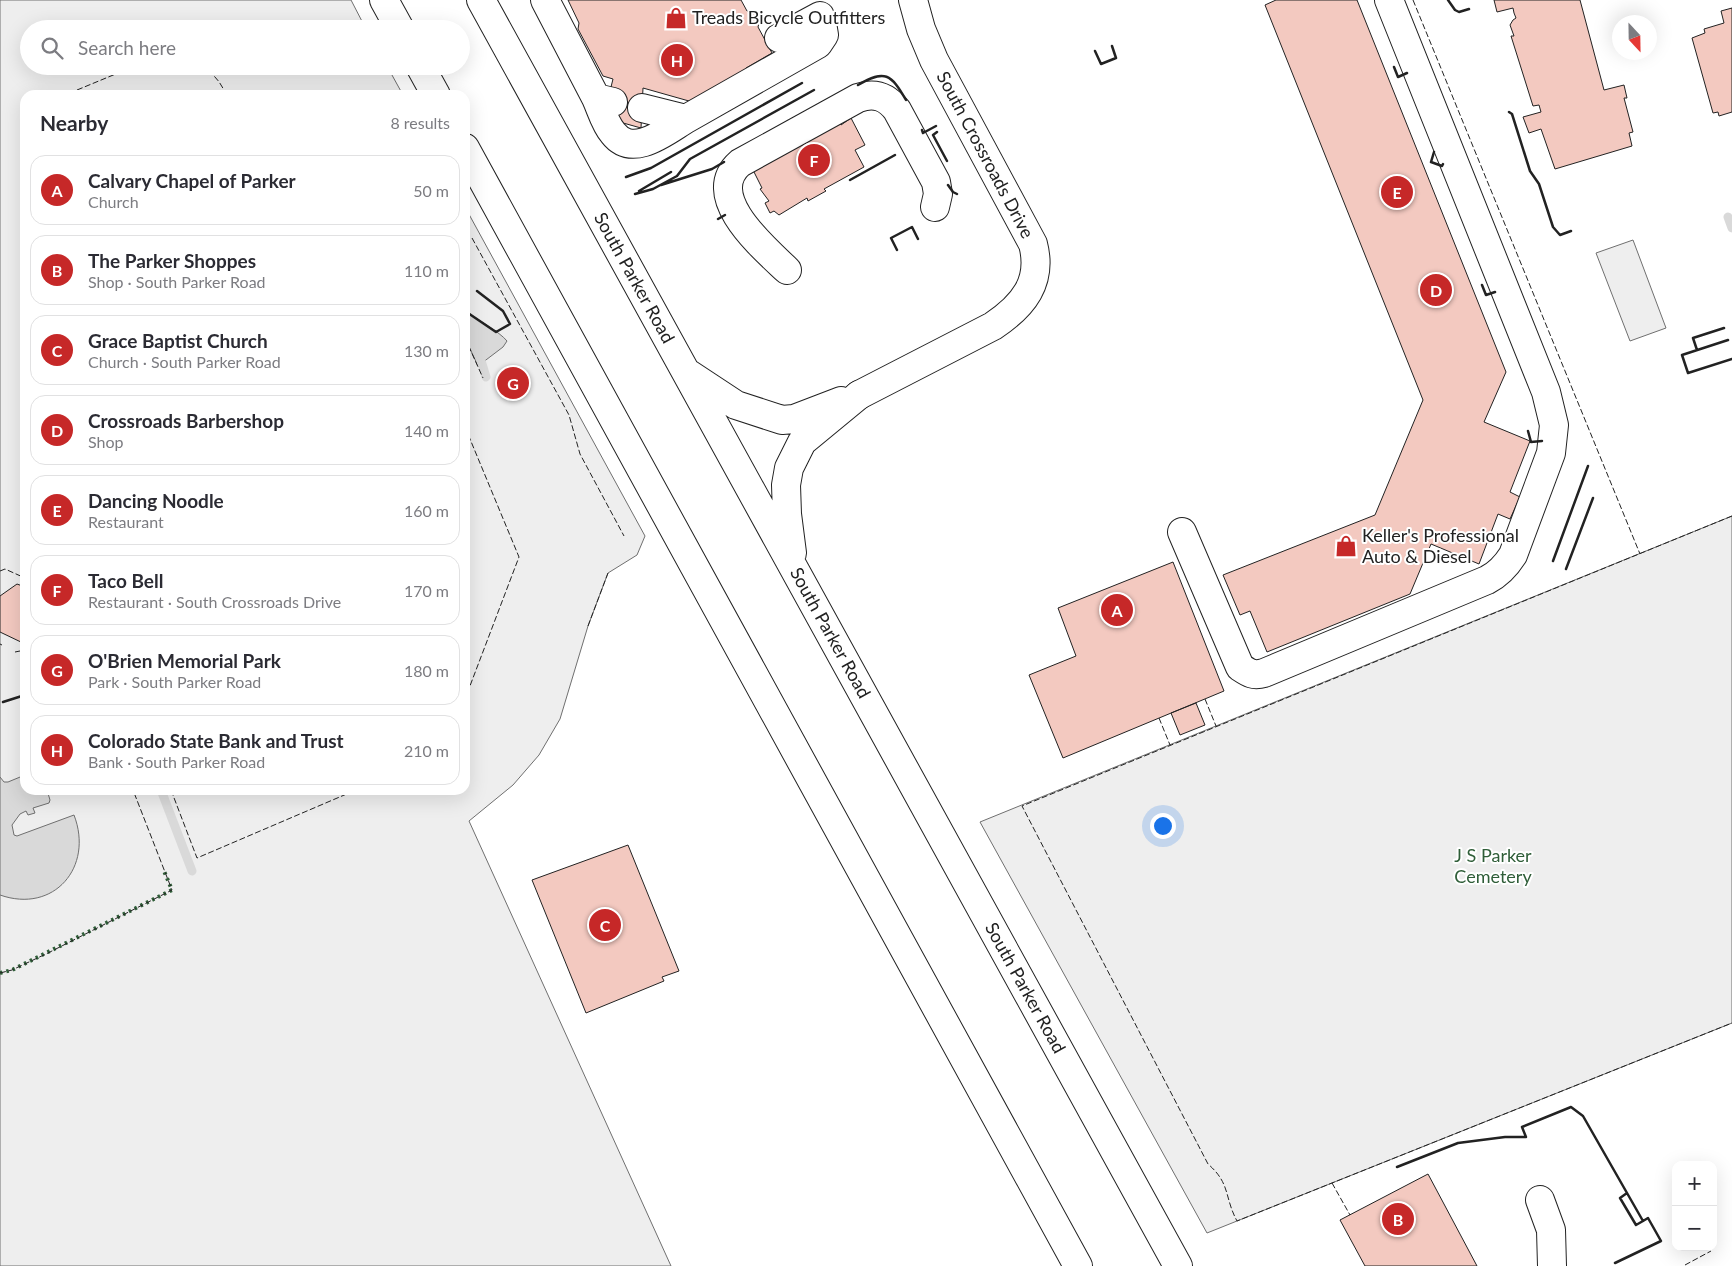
<!DOCTYPE html>
<html lang="en">
<head>
<meta charset="utf-8">
<style>
  body { margin:0; font-family:Lato,sans-serif; background:#f2f2f3; color:#2b2b33 }
  .controls { position:absolute; right:15px; bottom:15px; display:grid; overflow:hidden; border-radius:10px; box-shadow:0 5px 20px #0002 }
  .controls button { width:45px; height:45px; display:grid; place-items:center; padding:0; border:0; border-bottom:1px solid #e1e1e2; background:#fff; color:#2b2b33; font:25px sans-serif }
  .compass { position:absolute; left:1612px; top:15px; width:45px; height:45px; border-radius:50%; background:#fff; box-shadow:0 5px 20px #0002; rotate:158deg }
  .you { position:absolute; left:1162px; top:825px; width:18px; height:18px; margin:-12px; border:4px solid #fff; border-radius:50%; background:#1a73e8; box-shadow:0 0 0 8px #1a73e833 }
  .badge { display:grid; place-items:center; width:32px; height:32px; border-radius:50%; background:#c62828; color:#fff; font-size:16px; font-weight:700 }
  .pin { position:absolute; translate:-50% -50%; border:2px solid #fff; box-shadow:0 1px 5px #0006 }
  .list { margin:0; padding:0; list-style:none }
  h2 { display:flex; justify-content:space-between; align-items:center; height:65px; margin:0; padding:0 20px; font-size:21px }
  h2 small { font-size:16px; font-weight:400; color:#7c7c81 }
  .list li { display:grid; grid-template-columns:32px 1fr auto; gap:15px; align-items:center; box-sizing:border-box; height:70px; margin:0 10px 10px; padding:0 10px; border:1px solid #e1e1e2; border-radius:15px }
  .list b { display:block; font-size:19px; white-space:nowrap }
  .list p { margin:0; font-size:16px; white-space:nowrap; color:#7c7c81 }
  .list em { font-size:16px; font-style:normal; color:#7c7c81 }
  .icon { flex:none; width:28px; height:28px; fill:none; stroke:currentColor; stroke-width:2; stroke-linecap:round; stroke-linejoin:round }
  .map { position:relative; flex:none; width:1732px; height:1266px; overflow:hidden }
  .search { position:absolute; background:#fff; box-shadow:0 5px 20px #0002; left:20px; top:20px; width:450px; height:55px; display:flex; align-items:center; gap:12px; box-sizing:border-box; padding:0 18px; border-radius:28px; color:#7c7c81; font-size:19px }
  .panel { position:absolute; background:#fff; box-shadow:0 5px 20px #0002; left:20px; top:90px; width:450px; height:705px; border-radius:15px }
  .map>svg:first-child { display:block }
  .green { fill:#eee; stroke:#6f6f6f }
  .water { fill:#d9d9d9; stroke:#6f6f6f }
  .lines { fill:none; stroke-linecap:round; stroke-linejoin:round }
  .stream { stroke:#d9d9d9; stroke-width:9 }
  .building { fill:#f3c9c0; stroke:#222 }
  .minor-casing { stroke:#222; stroke-width:30 }
  .highway-casing { stroke:#222; stroke-width:30 }
  .minor { stroke:#fff; stroke-width:28 }
  .highway { stroke:#fff; stroke-width:28 }
  .hedge { stroke:#2f5e38; stroke-width:4; stroke-dasharray:2.5 4; stroke-linecap:butt }
  .fence { stroke:#222; stroke-width:1; stroke-dasharray:6 2.5; stroke-linecap:butt }
  .wall { stroke:#222; stroke-width:2.5 }
  .labels { text-anchor:middle; stroke-width:4; stroke-linejoin:round; paint-order:stroke }
  .poi-label { font-size:18px; fill:#222; stroke:#fff; text-anchor:start }
  .street-label { font-size:18px; fill:#222; stroke:#fff }
  .park-label { font-size:18px; fill:#2f5e38; stroke:#fff }
</style>
</head>
<body>
<div class="map">
<svg width="1732" height="1266" viewBox="0 0 1732 1266">
  <rect width="100%" height="100%" fill="#fff"/>
  <path class="green" d="M 0,0 L 351,0 L 366,29 L 29,29 L 29,66 L 387,66 L 403,95 L 25,95 L 25,790 L 465,790 L 465,207 L 645,536 L 637,555 L 608,573 L 588,626 L 560,719 L 539,755 L 513,785 L 469,821 L 671,1266 L 0,1266 Z
    M 1633,240 L 1666,328 L 1630,341 L 1596,253 Z
    M 1732,516 L 1732,1023 L 1207,1233 L 980,822 Z"/>
  <path class="water" d="M 465,311 C 476,319 500,332 507,341 L 503,347 L 478,366 L 465,338 Z
    M 25,775 L 25,790 L 47,790 L 50,800 L 49,803 L 33,808 L 35,813 L 28,815 L 26,811 L 20,814 L 12,825 L 14,835 L 17,836 L 74,815 C 94,867 54,914 0,895 L 0,777 L 4,782 L 8,782 Z"/>
  <g class="lines">
    <path class="stream" d="M 1728,217 L 1732,228
      M 479,354 L 486,377
      M 161,790 L 192,871"/>
  </g>
  <path class="building" d="M 568,0 L 741,0 L 747,11 L 761,15 L 758,27 L 772,53 L 746,68 L 744,76 L 696,103 L 643,88 L 641,128 L 616,121 L 611,87 L 613,79 L 603,76 L 578,29 L 579,23 Z
    M 1276,0 L 1357,0 L 1506,372 L 1484,422 L 1530,441 L 1510,492 L 1520,497 L 1510,519 L 1498,514 L 1479,564 L 1431,544 L 1410,594 L 1267,652 L 1250,611 L 1240,615 L 1223,575 L 1375,515 L 1423,400 L 1265,5 Z
    M 1494,0 L 1580,0 L 1604,90 L 1624,85 L 1627,98 L 1624,98 L 1633,132 L 1629,133 L 1632,146 L 1555,169 L 1541,129 L 1529,133 L 1523,117 L 1541,112 L 1539,105 L 1533,106 L 1511,36 L 1514,36 L 1510,25 L 1513,20 L 1516,18 L 1514,13 L 1513,8 L 1497,12 Z
    M 1732,8 L 1732,112 L 1719,116 L 1718,112 L 1713,113 L 1692,38 L 1705,33 L 1704,29 L 1724,23 L 1721,11 Z
    M 851,118 L 865,145 L 855,150 L 864,167 L 824,189 L 826,191 L 808,201 L 807,198 L 779,215 L 774,211 L 770,213 L 765,203 L 769,201 L 760,189 L 762,188 L 752,168 L 839,119 L 841,125 Z
    M 1173,562 L 1224,691 L 1063,758 L 1029,675 L 1076,656 L 1058,608 Z
    M 17,584 L 25,587 L 25,641 L 23,643 L 0,632 L 0,596 Z
    M 1196,703 L 1205,725 L 1180,735 L 1171,713 Z
    M 628,845 L 679,971 L 662,977 L 664,981 L 586,1013 L 532,880 Z
    M 1428,1174 L 1477,1266 L 1365,1266 L 1340,1220 Z"/>
  <g class="lines">
    <g class="minor-casing">
      <path id="minor" d="M 545,0 L 596,98 L 613,102
        M 779,38 L 820,16
        M 596,98 C 601,109 605,124 613,133 C 633,159 666,131 686,119
        M 642,108 L 686,119 L 818,44 L 824,35 L 822,23
        M 787,270 C 764,248 702,196 740,163 L 858,98 C 875,92 887,97 897,110 L 936,182 L 938,194 L 935,207
        M 859,395 L 993,326 C 1023,306 1043,282 1033,244 L 934,60 L 921,29 L 913,0
        M 1182,532 L 1240,667 C 1249,673 1253,676 1264,673 L 1487,580 C 1499,574 1506,566 1513,555 L 1551,453 L 1554,425 L 1546,392 L 1389,0
        M 1540,1200 L 1551,1230 L 1552,1266"/>
    </g>
    <g class="highway-casing">
      <path id="highway" d="M 384,0 L 400,29
        M 481,0 L 1178,1266
        M 420,66 L 436,95
        M 465,148 L 1078,1266
        M 689,374 L 736,405 L 782,420 L 794,419 L 841,401
        M 792,553 L 787,514 L 786,485 L 789,468 L 802,442 L 859,395"/>
    </g>
    <use href="#minor" class="minor"/>
    <use href="#highway" class="highway"/>
    <path class="hedge" d="M 0,973 L 12,970 L 172,890 L 164,871"/>
    <path class="fence" d="M 1413,0 L 1640,554
      M 201,66 C 213,73 221,82 226,95
      M 77,90 L 135,66
      M 472,238 L 569,415 L 580,454 L 624,536
      M 465,338 L 483,378
      M 465,427 L 519,557 L 465,699
      M 1732,516 L 1022,806 L 1208,1164 C 1231,1184 1224,1197 1237,1221 L 1732,1023
      M 0,571 L 5,569 L 25,578
      M 588,626 L 608,573
      M 0,644 L 2,645
      M 15,652 L 25,650
      M 1205,699 L 1216,726
      M 1159,718 L 1170,745
      M 171,790 L 197,858 L 356,790
      M 0,973 L 12,970 L 48,953 L 172,890 L 133,790
      M 1332,1183 L 1350,1215
      M 1685,1265 L 1711,1251"/>
    <path class="wall" d="M 1448,0 L 1455,10 L 1459,12 L 1469,9
      M 1095,51 L 1101,64 L 1116,58 L 1112,46
      M 1394,67 L 1398,77 L 1407,73
      M 858,85 C 885,69 891,74 906,100
      M 1509,112 L 1512,114 L 1530,171 L 1539,184 L 1553,227 L 1560,235 L 1571,231
      M 922,130 L 923,133 L 936,126
      M 937,132 L 933,135 L 947,161
      M 1434,152 L 1431,162 L 1442,166 L 1443,164
      M 626,177 L 651,168 L 802,83
      M 850,180 L 895,155
      M 661,185 L 712,169 L 724,162
      M 948,185 L 953,192 L 957,194
      M 639,191 L 671,172
      M 635,194 L 653,189 L 677,176 L 690,159 L 814,90
      M 718,219 L 725,215
      M 897,250 L 891,238 L 912,227 L 918,239
      M 1482,285 L 1486,295 L 1495,292
      M 465,311 L 496,332 L 510,324 L 503,311 L 477,291
      M 1728,340 L 1682,355 L 1688,373 L 1732,359
      M 1697,350 L 1693,338 L 1724,328
      M 1528,431 L 1531,442 L 1542,441
      M 1553,561 L 1588,466
      M 1566,569 L 1593,498
      M 3,702 L 25,695
      M 1397,1167 L 1458,1143 L 1505,1137 L 1526,1137 L 1522,1127 L 1571,1107 L 1583,1116 L 1643,1221 L 1648,1218 L 1661,1241 L 1615,1263
      M 1627,1193 L 1620,1198 L 1636,1225 L 1643,1221"/>
  </g>
  <defs>
    <g id="shop-bare" transform="scale(1.725)"><path d="M-5-2.5h2.3a2.7 3.5 0 0 1 5.4 0H5L5.5 6h-11ZM-1.5-2.5h3a1.5 2.3 0 0 0-3 0Z" fill="#c62828" stroke="#fff" stroke-width="2.5" paint-order="stroke"/></g>
  </defs>
  <g fill-rule="evenodd">
    <use href="#shop-bare" x="676" y="18"/>
    <use href="#shop-bare" x="1346" y="546"/>
  </g>
  <g class="labels">
    <g class="poi-label">
      <text x="692" y="24">Treads Bicycle Outfitters</text>
      <text x="1362" y="542">Keller's Professional<tspan x="1362" dy="21">Auto &amp; Diesel</tspan></text>
    </g>
    <g class="street-label">
      <text transform="translate(985 155) rotate(62)" y="6">South Crossroads Drive</text>
      <text transform="translate(634 278) rotate(61)" y="6">South Parker Road</text>
      <text transform="translate(830 633) rotate(61)" y="6">South Parker Road</text>
      <text transform="translate(1025 988) rotate(61)" y="6">South Parker Road</text>
    </g>
    <g class="park-label">
      <text x="1493" y="862">J S Parker<tspan x="1493" dy="21">Cemetery</tspan></text>
    </g>
  </g>
</svg>
<div class="controls">
<button>+</button>
<button>−</button>
</div>
<svg class="compass" viewBox="-18 -18 36 36"><path d="M0-13l5 13h-10z" fill="#e53935"/><path d="M0 13l5-13h-10z" fill="#7c7c81"/></svg>
<div class="you"></div>
<div class="pin badge" style="left:1117px;top:610px">A</div>
<div class="pin badge" style="left:1398px;top:1219px">B</div>
<div class="pin badge" style="left:605px;top:925px">C</div>
<div class="pin badge" style="left:1436px;top:290px">D</div>
<div class="pin badge" style="left:1397px;top:192px">E</div>
<div class="pin badge" style="left:814px;top:160px">F</div>
<div class="pin badge" style="left:513px;top:383px">G</div>
<div class="pin badge" style="left:677px;top:60px">H</div>
<div class="search"><svg class="icon" aria-label="search" viewBox="0 0 24 24"><circle cx="10" cy="10" r="6"/><path d="M15 15l6 6"/></svg>Search here</div>
<section class="panel">
<h2>Nearby<small>8 results</small></h2>
<ul class="list">
<li><span class="badge">A</span><div><b>Calvary Chapel of Parker</b><p>Church</p></div><em>50 m</em></li>
<li><span class="badge">B</span><div><b>The Parker Shoppes</b><p>Shop · South Parker Road</p></div><em>110 m</em></li>
<li><span class="badge">C</span><div><b>Grace Baptist Church</b><p>Church · South Parker Road</p></div><em>130 m</em></li>
<li><span class="badge">D</span><div><b>Crossroads Barbershop</b><p>Shop</p></div><em>140 m</em></li>
<li><span class="badge">E</span><div><b>Dancing Noodle</b><p>Restaurant</p></div><em>160 m</em></li>
<li><span class="badge">F</span><div><b>Taco Bell</b><p>Restaurant · South Crossroads Drive</p></div><em>170 m</em></li>
<li><span class="badge">G</span><div><b>O'Brien Memorial Park</b><p>Park · South Parker Road</p></div><em>180 m</em></li>
<li><span class="badge">H</span><div><b>Colorado State Bank and Trust</b><p>Bank · South Parker Road</p></div><em>210 m</em></li>
</ul>
</section>
</div>
</body>
</html>
